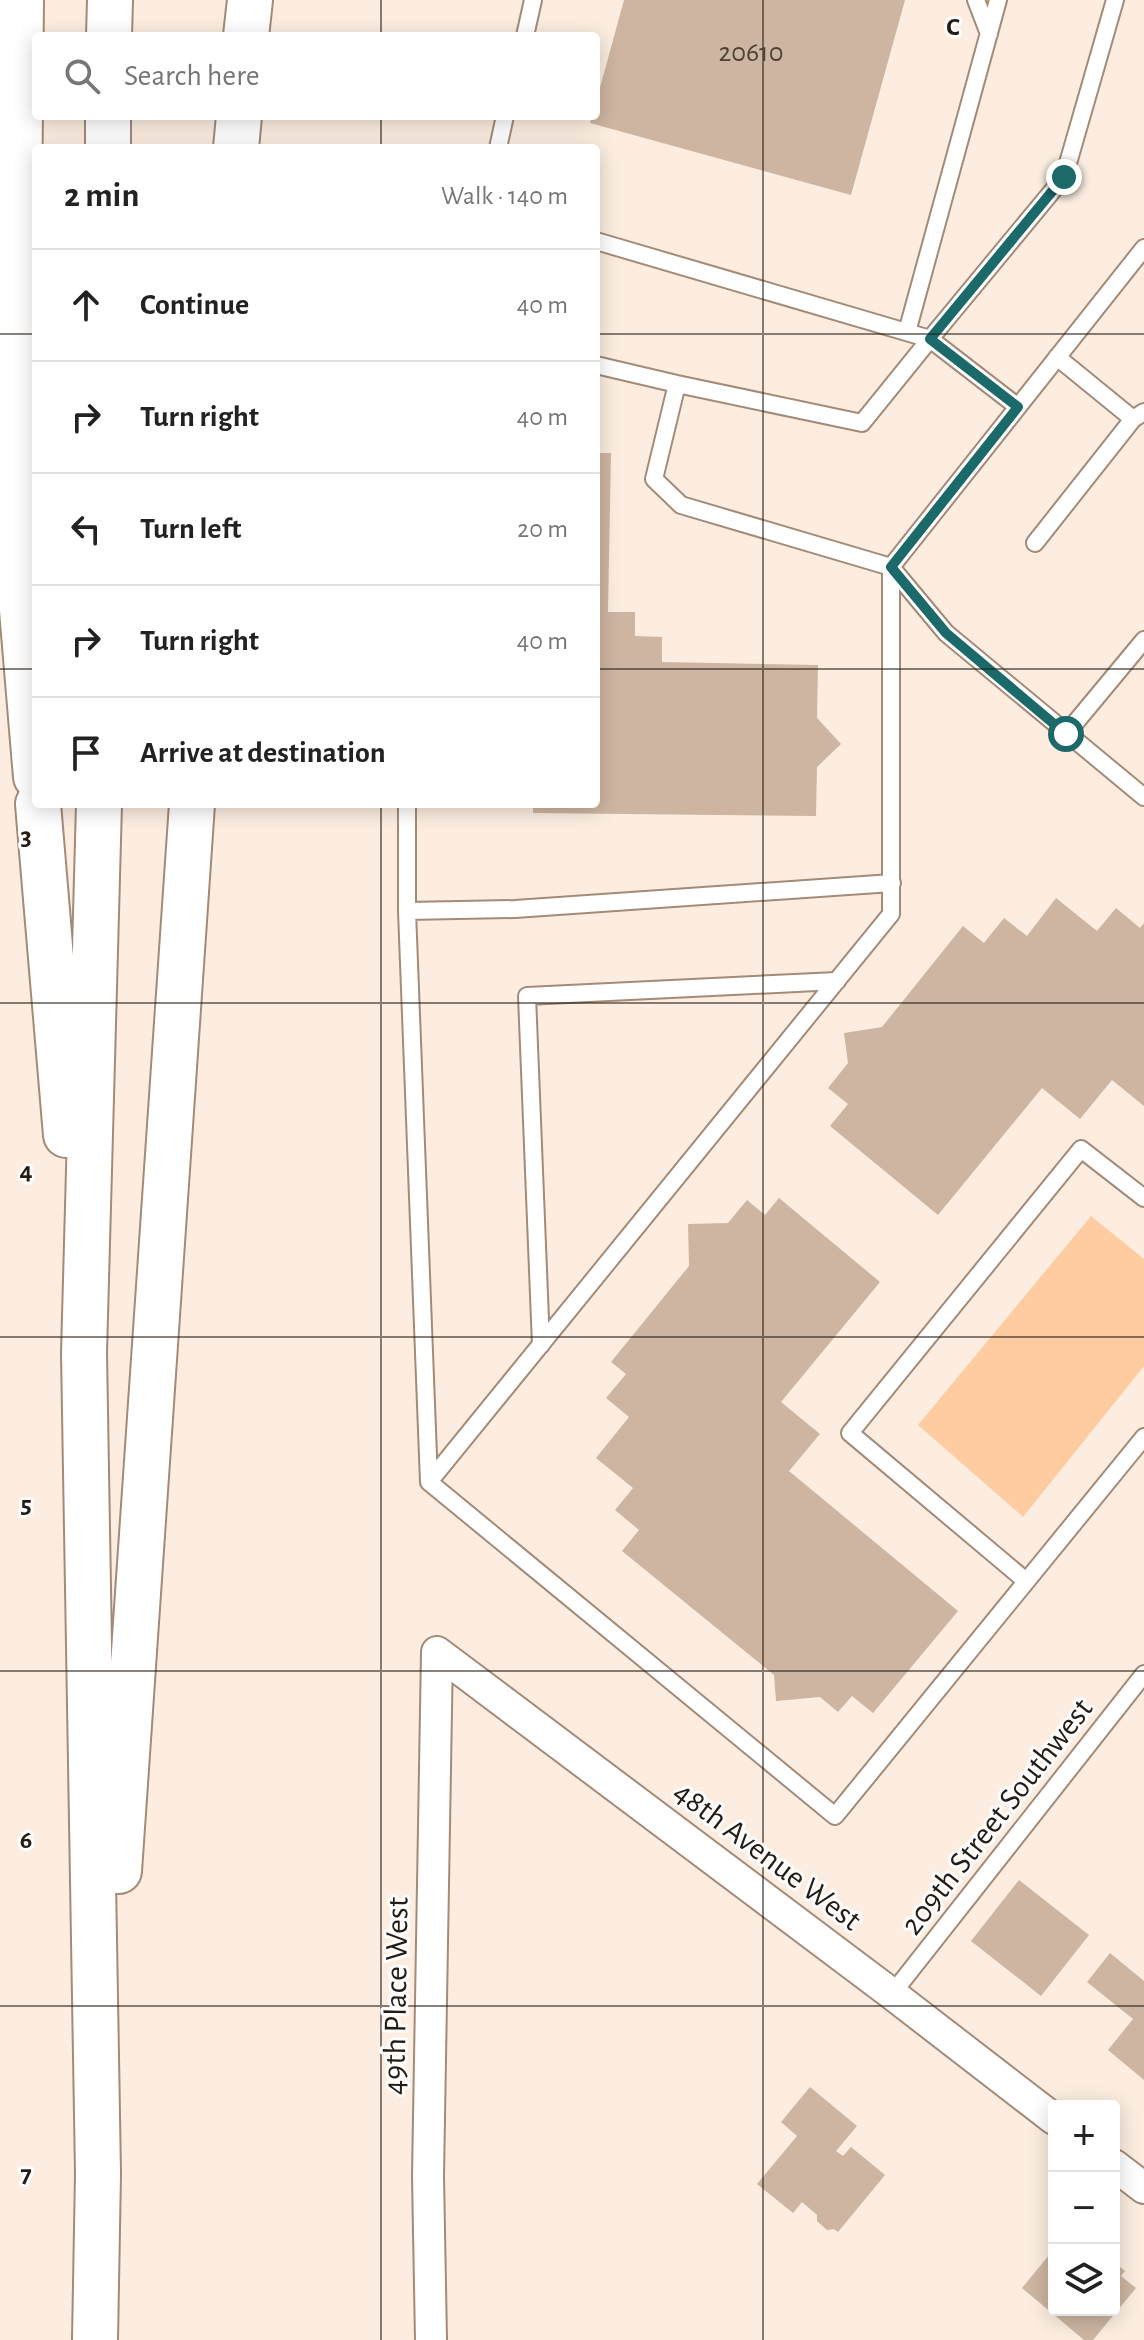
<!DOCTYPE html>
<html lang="en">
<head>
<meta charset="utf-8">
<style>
  body { margin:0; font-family:"Alegreya Sans",sans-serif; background:#f2f2f2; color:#222 }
  .controls { position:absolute; right:24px; bottom:24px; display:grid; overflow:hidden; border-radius:8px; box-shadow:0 4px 20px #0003 }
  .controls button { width:72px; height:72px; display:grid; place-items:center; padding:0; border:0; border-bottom:2px solid #e0e0e0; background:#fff; color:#222; font:40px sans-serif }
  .stop { position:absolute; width:24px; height:24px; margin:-18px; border:6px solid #1c696a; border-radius:50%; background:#fff }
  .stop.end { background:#1c696a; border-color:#fff; box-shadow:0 2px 8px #0008 }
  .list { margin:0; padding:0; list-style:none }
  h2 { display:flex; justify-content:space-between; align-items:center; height:104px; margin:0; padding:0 32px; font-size:34px }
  h2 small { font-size:26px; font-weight:400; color:#767676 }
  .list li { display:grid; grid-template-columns:52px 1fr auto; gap:24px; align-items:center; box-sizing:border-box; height:112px; padding:0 32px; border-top:2px solid #e0e0e0 }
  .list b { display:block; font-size:30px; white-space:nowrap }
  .list em { font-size:26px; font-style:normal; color:#767676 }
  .icon { flex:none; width:44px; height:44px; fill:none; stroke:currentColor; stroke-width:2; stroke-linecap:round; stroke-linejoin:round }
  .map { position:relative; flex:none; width:1144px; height:2340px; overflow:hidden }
  .search { position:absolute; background:#fff; box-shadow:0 4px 20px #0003; left:32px; top:32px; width:568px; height:88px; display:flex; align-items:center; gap:20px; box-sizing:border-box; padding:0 28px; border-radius:8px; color:#767676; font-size:30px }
  .panel { position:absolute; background:#fff; box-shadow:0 4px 20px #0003; left:32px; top:144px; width:568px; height:664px; border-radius:8px }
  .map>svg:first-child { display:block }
  .green { fill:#ffcca1 }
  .building { fill:#cdb5a1 }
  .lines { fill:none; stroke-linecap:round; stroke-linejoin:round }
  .lane-casing { stroke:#a38b78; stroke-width:20 }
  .street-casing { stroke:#a38b78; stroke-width:34 }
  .highway-casing { stroke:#a38b78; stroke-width:48 }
  .lane { stroke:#fff; stroke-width:16 }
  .street { stroke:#fff; stroke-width:30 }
  .highway { stroke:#fff; stroke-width:44 }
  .route { stroke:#1c696a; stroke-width:10 }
  .grid { fill:none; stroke:#241b13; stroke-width:2; stroke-opacity:0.55 }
  .labels { text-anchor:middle; stroke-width:6; stroke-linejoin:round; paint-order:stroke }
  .number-label { font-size:28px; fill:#4e4236 }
  .street-label { font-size:32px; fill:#241b13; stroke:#fdfdfd }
  .grid-label { font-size:26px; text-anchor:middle; font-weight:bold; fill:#241b13; stroke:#fdfdfd; stroke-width:6; stroke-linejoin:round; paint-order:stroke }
</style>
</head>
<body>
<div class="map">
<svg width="1144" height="2340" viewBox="0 0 1144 2340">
  <rect width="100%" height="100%" fill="#fcede0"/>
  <path class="green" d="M 1091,1216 L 1144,1259 L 1144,1366 L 1023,1517 L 918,1425 Z"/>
  <path class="building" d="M 624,0 L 905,0 L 851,195 L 590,123 L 592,116 L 596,116 L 596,102 Z
    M 596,453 L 611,453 L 608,612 L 635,612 L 635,636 L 662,637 L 662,662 L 818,665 L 817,718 L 841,744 L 817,767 L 816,816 L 533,813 L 533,804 L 596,804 Z
    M 1056,898 L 1097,931 L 1116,908 L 1140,928 L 1144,923 L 1144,1106 L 1112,1080 L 1080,1119 L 1042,1088 L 938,1215 L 830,1126 L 848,1104 L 828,1088 L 848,1063 L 844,1033 L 882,1027 L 963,926 L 984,943 L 1004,918 L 1027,936 Z
    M 779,1198 L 880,1282 L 781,1402 L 820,1434 L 789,1471 L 958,1611 L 873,1713 L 852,1696 L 838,1712 L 820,1697 L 776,1701 L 774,1675 L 622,1551 L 639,1530 L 615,1510 L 633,1488 L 596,1458 L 629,1417 L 606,1398 L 626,1374 L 611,1362 L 689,1266 L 688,1224 L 728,1223 L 747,1200 L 765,1215 Z
    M 1019,1880 L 1089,1935 L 1041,1996 L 971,1941 Z
    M 1110,1953 L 1144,1981 L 1144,2080 L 1108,2050 L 1133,2019 L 1087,1982 Z
    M 810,2087 L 857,2126 L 836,2151 L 843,2156 L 851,2147 L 885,2175 L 838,2232 L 834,2229 L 827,2230 L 817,2221 L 817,2215 L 802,2202 L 793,2213 L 757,2184 L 797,2136 L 781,2122 Z
    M 1054,2249 L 1054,2310 L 1114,2310 L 1114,2262 L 1125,2271 L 1121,2276 L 1136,2288 L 1093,2340 L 1084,2340 L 1022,2288 Z"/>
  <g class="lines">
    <g class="lane-casing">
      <path id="lane" d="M 976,0 L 989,34
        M 525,36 L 533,0
        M 498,148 L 505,116
        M 596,241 L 930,339 L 862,423 L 677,384
        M 907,332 L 998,0
        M 1057,357 L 1133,419 L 1144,412
        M 596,365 L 677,384 L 654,479 L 681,505 L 891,567 L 946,633 L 1144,797
        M 1018,407 L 930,339 L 1064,177 L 1115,0
        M 1035,543 L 1133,419
        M 1066,734 L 1144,640
        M 892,883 L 515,909 L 407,911 L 429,1482 L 835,1816 L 1144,1437
        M 407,911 L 407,804
        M 541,1345 L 527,996 L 837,981
        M 429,1482 L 891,914 L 891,567 L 1144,248
        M 1026,1581 L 850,1433 L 1081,1149 L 1144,1198
        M 892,1994 L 1144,1674"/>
    </g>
    <g class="street-casing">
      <path id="street" d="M 437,1652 L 892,1994 L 1054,2119
        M 1114,2165 L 1144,2188
        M 431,2340 L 428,2176 L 437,1652"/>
    </g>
    <g class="highway-casing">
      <path id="highway" d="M 21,0 L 16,538 L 36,777
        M 109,36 L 110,0
        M 246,36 L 250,0
        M 108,148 L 108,116
        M 236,148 L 239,116
        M 38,804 L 66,1135
        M 119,1871 L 192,804
        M 95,2340 L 98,2173 L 84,1353 L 99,804"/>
    </g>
    <use href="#lane" class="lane"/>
    <use href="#street" class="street"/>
    <use href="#highway" class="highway"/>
  </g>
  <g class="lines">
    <path class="route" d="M 1064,177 L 930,339 L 1018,407 L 891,567 L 946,633 L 1066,734"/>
  </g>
  <path class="grid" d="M 381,0 L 381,36M 763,0 L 763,2340M 381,116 L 381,148M 0,334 L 36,334M 596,334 L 1144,334M 0,669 L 36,669M 596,669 L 1144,669M 381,804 L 381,2340M 0,1003 L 1144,1003M 0,1337 L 1144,1337M 0,1671 L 1144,1671M 0,2006 L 1144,2006"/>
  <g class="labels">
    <g class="number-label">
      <text x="751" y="61">20610</text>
    </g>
    <g class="street-label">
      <text transform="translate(996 1816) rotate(-52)" y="11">209th Street Southwest</text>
      <text transform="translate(768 1855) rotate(37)" y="11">48th Avenue West</text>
      <text transform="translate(395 1996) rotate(-89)" y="11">49th Place West</text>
    </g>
  </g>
  <g class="grid-label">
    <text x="953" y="35">C</text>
    <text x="26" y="845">3</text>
    <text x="26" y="1179">4</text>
    <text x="26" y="1513">5</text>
    <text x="26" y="1848">6</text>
    <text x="26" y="2182">7</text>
  </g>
</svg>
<div class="controls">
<button>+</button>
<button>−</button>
<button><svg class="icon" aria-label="layers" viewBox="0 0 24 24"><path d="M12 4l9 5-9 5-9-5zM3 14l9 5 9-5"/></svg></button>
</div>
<div class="stop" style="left:1066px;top:734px"></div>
<div class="stop end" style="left:1064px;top:177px"></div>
<div class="search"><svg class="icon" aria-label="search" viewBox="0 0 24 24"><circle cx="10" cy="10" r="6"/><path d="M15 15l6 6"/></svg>Search here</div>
<section class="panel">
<h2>2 min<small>Walk · 140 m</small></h2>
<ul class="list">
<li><svg class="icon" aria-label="ahead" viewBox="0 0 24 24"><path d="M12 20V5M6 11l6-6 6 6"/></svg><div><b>Continue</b></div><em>40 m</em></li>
<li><svg class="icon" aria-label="right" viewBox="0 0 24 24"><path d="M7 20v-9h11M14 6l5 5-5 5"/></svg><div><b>Turn right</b></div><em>40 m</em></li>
<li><svg class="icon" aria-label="left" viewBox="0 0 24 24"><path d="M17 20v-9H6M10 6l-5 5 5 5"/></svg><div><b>Turn left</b></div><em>20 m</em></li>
<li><svg class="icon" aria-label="right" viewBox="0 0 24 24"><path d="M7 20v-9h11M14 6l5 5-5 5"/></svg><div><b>Turn right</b></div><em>40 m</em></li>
<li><svg class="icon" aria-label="arrive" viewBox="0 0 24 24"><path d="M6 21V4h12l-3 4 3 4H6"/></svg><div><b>Arrive at destination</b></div></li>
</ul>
</section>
</div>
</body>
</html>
